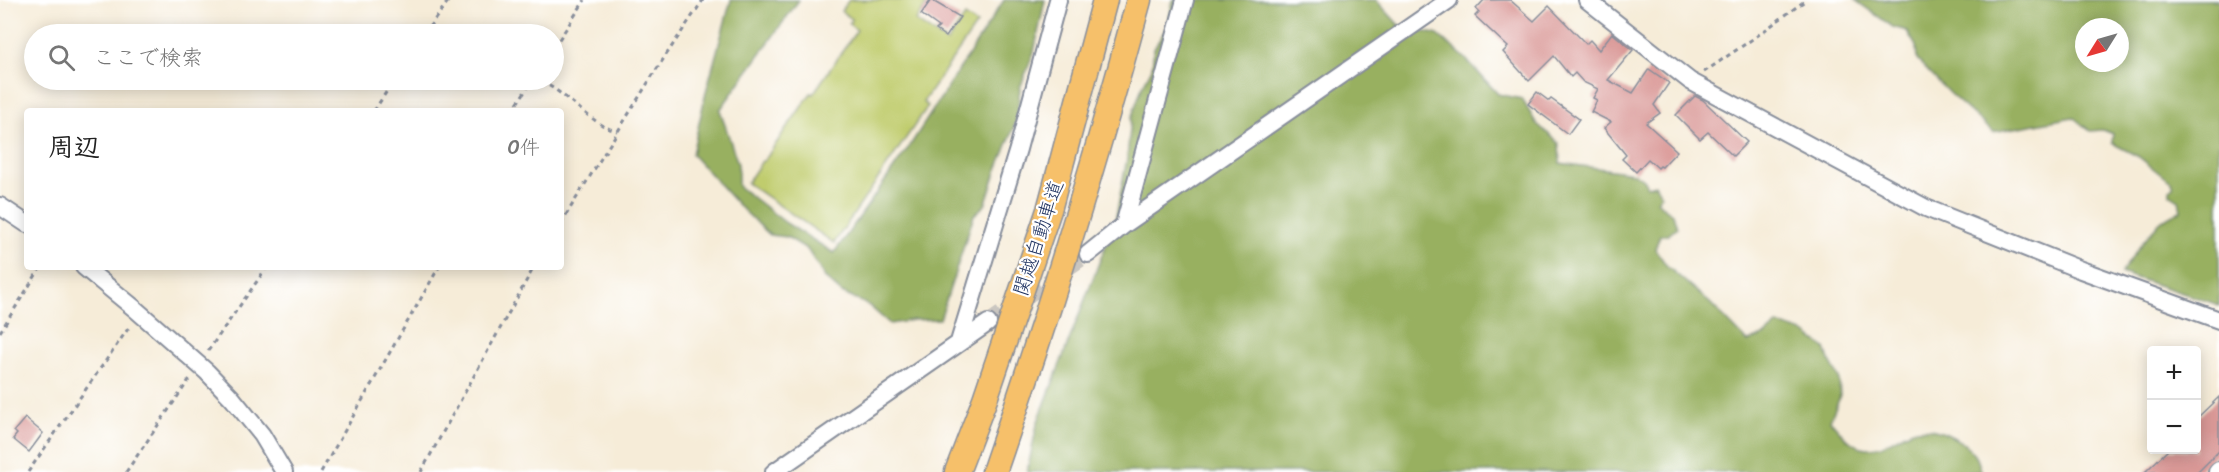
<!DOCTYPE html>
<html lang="ja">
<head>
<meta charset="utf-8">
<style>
  body { margin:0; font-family:Sriracha,"Klee One",sans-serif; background:#f2f2f2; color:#222 }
  .controls { position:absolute; right:18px; bottom:18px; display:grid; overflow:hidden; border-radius:6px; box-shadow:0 3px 15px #0003 }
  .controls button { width:54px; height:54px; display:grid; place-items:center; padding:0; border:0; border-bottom:2px solid #e0e0e0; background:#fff; color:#222; font:30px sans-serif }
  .compass { position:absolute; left:2075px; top:18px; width:54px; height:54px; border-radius:50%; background:#fff; box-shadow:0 3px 15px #0003; rotate:233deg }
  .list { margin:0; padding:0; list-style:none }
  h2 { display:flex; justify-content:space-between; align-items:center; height:78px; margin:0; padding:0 24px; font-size:26px }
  h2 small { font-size:20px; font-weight:400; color:#767676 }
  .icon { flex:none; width:33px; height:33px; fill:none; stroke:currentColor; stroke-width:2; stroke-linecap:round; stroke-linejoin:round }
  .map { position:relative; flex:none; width:2219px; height:472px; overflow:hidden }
  .search { position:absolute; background:#fff; box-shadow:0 3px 15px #0003; left:24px; top:24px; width:540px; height:66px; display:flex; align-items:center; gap:15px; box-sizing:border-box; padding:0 21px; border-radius:33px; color:#767676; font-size:22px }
  .panel { position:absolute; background:#fff; box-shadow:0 3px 15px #0003; left:24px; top:108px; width:540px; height:162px; border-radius:6px }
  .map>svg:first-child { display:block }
  .green { fill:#c0cc6d; stroke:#6e7e66; stroke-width:1.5 }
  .forest { fill:#98b060; stroke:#5a705f; stroke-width:1.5; fill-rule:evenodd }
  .building { fill:#da9997 }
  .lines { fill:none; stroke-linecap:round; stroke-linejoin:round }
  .minor-tunnel { stroke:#cac6c0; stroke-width:16; stroke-dasharray:16 8; stroke-linecap:butt }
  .minor-casing { stroke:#888e9b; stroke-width:20 }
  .highway-casing { stroke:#888e9b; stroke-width:27 }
  .path { stroke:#888e9b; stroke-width:3; stroke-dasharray:4.5 4.5; stroke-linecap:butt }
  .minor { stroke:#fff; stroke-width:16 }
  .highway { stroke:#f6c06b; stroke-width:24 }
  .labels { text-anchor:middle; stroke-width:4.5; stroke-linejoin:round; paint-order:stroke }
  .street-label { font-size:20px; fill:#1b2f5e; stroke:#fff }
</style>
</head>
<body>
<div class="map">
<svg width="2219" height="472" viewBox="0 0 2219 472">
  <rect width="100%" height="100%" fill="#fff"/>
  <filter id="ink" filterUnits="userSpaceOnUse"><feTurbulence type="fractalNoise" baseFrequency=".0167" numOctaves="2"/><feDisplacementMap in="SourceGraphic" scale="12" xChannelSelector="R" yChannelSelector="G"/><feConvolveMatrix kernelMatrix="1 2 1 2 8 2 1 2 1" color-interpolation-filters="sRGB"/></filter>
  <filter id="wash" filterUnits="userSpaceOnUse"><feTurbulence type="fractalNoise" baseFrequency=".008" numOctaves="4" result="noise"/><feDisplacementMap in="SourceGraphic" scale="24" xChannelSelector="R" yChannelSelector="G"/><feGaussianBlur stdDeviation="1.35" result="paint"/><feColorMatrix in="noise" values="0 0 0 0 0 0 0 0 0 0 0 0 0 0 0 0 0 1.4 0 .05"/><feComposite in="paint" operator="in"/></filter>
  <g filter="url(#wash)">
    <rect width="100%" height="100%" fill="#f6ecd8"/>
    <path class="green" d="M 849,0 L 929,0 L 916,21 L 947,42 L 965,16 L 977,24 L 923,102 L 928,106 L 834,243 L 747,183 L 762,161 L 764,161 L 811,93 L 813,94 L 857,30 L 849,24 L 852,19 L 841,11 Z"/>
    <path class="forest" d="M 731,0 L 799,0 L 720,110 L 738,164 L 738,186 L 786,223 L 834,253 L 911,144 L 1004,0 L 1045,0 L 1034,52 L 1020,88 L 1017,120 L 996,172 L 985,205 L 974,215 L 940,319 L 913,320 L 890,324 L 868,305 L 842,293 L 826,279 L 807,249 L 787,237 L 770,235 L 739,206 L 692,154 L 707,88 Z
      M 1173,0 L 1376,0 L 1399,25 L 1438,35 L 1464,57 L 1498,94 L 1522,99 L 1536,123 L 1559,143 L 1560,163 L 1634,173 L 1643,179 L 1647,186 L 1655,184 L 1661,195 L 1657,201 L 1664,208 L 1673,214 L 1677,228 L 1668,235 L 1660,235 L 1655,249 L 1667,266 L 1710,303 L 1748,342 L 1765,335 L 1778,324 L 1803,332 L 1825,348 L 1829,360 L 1839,378 L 1840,397 L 1830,420 C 1838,429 1849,444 1861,447 C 1883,452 1895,436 1913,430 C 1933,424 1963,439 1975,455 C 1979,460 1979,467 1982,472 L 1027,472 L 1037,424 L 1115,221 L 1127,159 L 1131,119 L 1142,87 L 1152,68 L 1154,48 L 1168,26 Z
      M 1855,0 L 2219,0 L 2219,305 L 2121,273 C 2137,252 2154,218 2181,211 L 2179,200 L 2170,194 L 2170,190 L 2174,187 L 2172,182 L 2164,177 L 2139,157 L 2112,143 L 2113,134 L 2103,130 L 2090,131 L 2073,117 L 1993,132 L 1950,94 L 1917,60 L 1916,46 L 1907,31 L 1893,27 ZM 2084,27 L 2120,27 L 2120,63 L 2084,63 Z"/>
    <g id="blocks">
      <path class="building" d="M 931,0 L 960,17 L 946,37 L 936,30 L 939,27 L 921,14 Z
        M 1484,0 L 1510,0 L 1534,21 L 1549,6 L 1586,44 L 1590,40 L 1599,50 L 1612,33 L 1633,50 L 1608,80 L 1633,93 L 1649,69 L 1669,83 L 1654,105 L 1660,113 L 1646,123 L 1677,151 L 1662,167 L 1660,166 L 1658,168 L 1648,159 L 1636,172 L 1622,159 L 1626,155 L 1604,128 L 1611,122 L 1591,112 L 1597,100 L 1593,98 L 1598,89 L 1583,82 L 1575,73 L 1571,77 L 1554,56 L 1529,81 L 1503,52 L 1508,47 L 1475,16 L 1479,12 L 1476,9 Z
        M 1537,92 L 1549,101 L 1551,99 L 1579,119 L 1568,134 L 1528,104 Z
        M 1695,96 L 1703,100 L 1747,142 L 1733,156 L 1708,132 L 1700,139 L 1676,115 Z
        M 2219,397 L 2219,451 L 2198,472 L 2145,472 L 2168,450 L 2196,450 L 2196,419 Z
        M 25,418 L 43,433 L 29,452 L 13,439 L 17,434 L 14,431 Z"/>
    </g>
  </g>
  <g filter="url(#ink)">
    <use href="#blocks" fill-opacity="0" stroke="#888e9b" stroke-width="1.5"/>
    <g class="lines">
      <path class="minor-tunnel" d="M 988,323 L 1088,254"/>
      <g class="minor-casing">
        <path id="minor" d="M 1587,0 L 1690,81 L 1926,208 L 2081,270 L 2219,320
          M 0,206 L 27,224
          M 1124,225 L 1185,0
          M 1088,254 L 1124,225 L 1449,0
          M 84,267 L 134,308 L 207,372 L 232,398 L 262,435 L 284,472
          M 959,342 L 1018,149 L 1058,0
          M 774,472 L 988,323
          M 2217,472 L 2219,470"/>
      </g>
      <g class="highway-casing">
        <path id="highway" d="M 957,472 L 985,399 L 1049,210 L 1105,0
          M 994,472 C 1048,317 1096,159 1139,0"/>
      </g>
      <path class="path" d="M 424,34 L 449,0
        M 554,47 L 585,0
        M 1704,72 L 1757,36 L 1806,0
        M 532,81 C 554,78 590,126 617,131
        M 374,111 L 394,80
        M 512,111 L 532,81
        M 561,223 L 654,73 L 703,0
        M 0,332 L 41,267
        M 208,351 L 267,267
        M 28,472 L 130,326
        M 126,472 L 191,377
        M 321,472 L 439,267
        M 421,472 L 534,267"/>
      <use href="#minor" class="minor"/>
      <use href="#highway" class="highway"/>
    </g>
  </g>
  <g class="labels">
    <g class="street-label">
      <text transform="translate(1038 238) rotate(-72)" y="7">関越自動車道</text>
    </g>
  </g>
</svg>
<div class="controls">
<button>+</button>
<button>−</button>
</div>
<svg class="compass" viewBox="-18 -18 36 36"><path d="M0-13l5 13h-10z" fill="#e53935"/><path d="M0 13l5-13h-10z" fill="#767676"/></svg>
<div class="search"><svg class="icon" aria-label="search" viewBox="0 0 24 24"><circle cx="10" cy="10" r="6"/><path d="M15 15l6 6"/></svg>ここで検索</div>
<section class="panel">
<h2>周辺<small>0件</small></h2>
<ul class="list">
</ul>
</section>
</div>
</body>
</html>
